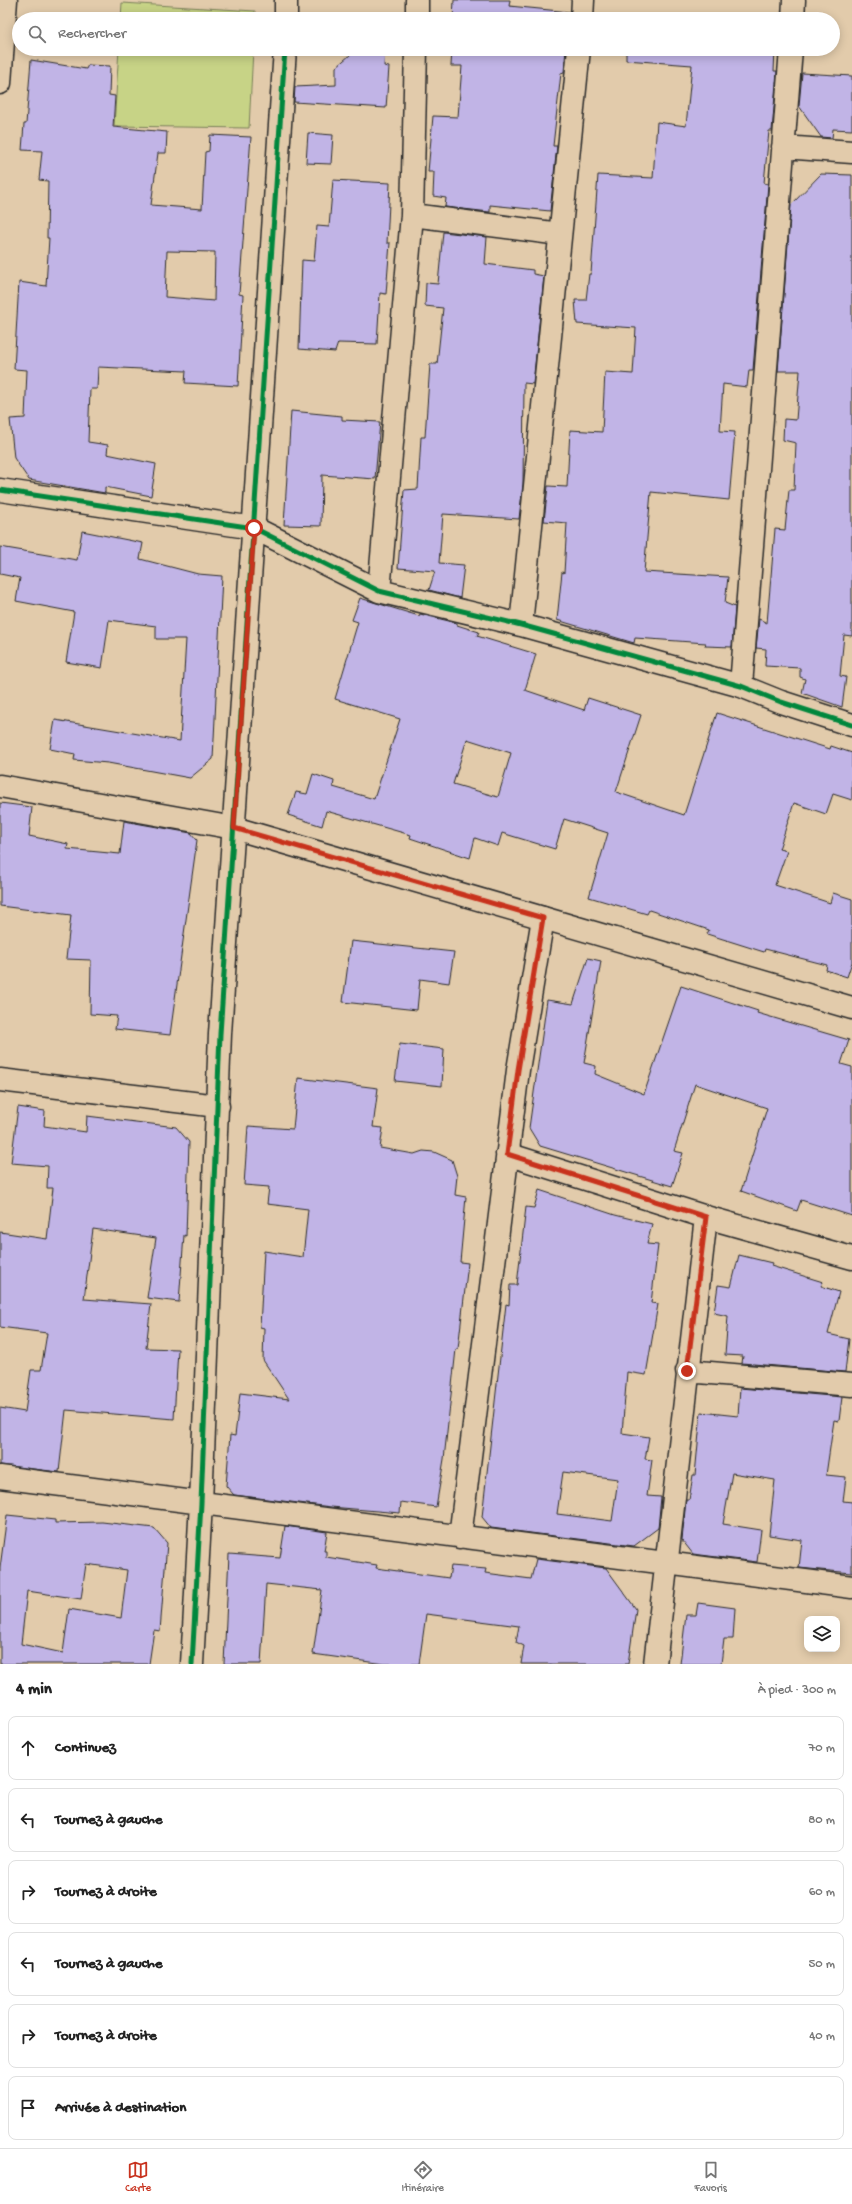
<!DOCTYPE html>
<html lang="fr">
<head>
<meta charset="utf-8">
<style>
  body { margin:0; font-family:"Gochi Hand",sans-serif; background:#f2f2f2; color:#222 }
  .controls { position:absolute; right:12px; bottom:12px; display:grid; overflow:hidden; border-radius:8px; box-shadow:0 2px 10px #0003 }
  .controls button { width:36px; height:36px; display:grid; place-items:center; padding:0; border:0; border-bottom:1px solid #e0e0e0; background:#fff; color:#222; font:20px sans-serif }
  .stop { position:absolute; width:12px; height:12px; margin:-9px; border:3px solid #c8321e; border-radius:50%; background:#fff }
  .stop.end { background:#c8321e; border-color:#fff; box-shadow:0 1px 4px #0008 }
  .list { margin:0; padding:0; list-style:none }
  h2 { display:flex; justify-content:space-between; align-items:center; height:52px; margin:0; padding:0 16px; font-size:17px }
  h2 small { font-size:13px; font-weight:400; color:#767676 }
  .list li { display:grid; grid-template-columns:26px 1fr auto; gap:12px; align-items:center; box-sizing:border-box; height:64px; margin:0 8px 8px; padding:0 8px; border:1px solid #e0e0e0; border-radius:8px }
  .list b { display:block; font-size:15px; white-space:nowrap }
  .list em { font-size:13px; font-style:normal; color:#767676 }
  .icon { flex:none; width:22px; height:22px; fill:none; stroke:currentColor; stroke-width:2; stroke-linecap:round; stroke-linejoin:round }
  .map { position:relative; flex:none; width:852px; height:1664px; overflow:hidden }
  .search { position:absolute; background:#fff; box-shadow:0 2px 10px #0003; left:12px; right:12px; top:12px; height:44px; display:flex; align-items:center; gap:10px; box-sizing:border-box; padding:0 14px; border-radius:22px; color:#767676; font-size:15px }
  .sheet { height:484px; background:#fff }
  nav { display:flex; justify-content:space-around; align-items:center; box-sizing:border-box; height:56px; border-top:1px solid #e0e0e0; background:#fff; font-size:11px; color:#767676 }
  nav a { display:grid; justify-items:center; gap:2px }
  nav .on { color:#c8321e }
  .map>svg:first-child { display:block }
  .green { fill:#c7d386; stroke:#797f58 }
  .building { fill:#c1b4e6; stroke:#2b2b2b; fill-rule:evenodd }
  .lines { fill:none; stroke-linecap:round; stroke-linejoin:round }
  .minor-casing { stroke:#2b2b2b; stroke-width:25 }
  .tertiary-casing { stroke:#2b2b2b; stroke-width:25 }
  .minor { stroke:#e2cbab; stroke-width:22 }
  .tertiary { stroke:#e2cbab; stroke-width:22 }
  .cycleway-casing { stroke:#e2cbab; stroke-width:8 }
  .cycleway { stroke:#00873e; stroke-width:5 }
  .route { stroke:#c8321e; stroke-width:5 }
</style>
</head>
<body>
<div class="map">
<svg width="852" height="1664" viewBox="0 0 852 1664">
  <rect width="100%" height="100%" fill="#e2cbab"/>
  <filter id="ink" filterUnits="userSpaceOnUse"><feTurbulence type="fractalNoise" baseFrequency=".025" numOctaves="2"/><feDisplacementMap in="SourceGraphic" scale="8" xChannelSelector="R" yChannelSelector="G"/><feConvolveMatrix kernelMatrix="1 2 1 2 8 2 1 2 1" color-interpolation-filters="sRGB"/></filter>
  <g filter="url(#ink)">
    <path class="green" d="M 122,3 L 255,11 L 255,19 L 121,19 Z
      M 119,49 L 253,49 L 249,128 L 114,126 Z"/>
    <path class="building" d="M 454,0 L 510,0 L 509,6 L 570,12 L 570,19 L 453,19 Z
      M 357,49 L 385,49 L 384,66 L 389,67 L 386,108 L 294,102 L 295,87 L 336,85 L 336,67 Z
      M 452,49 L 566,49 L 564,72 L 561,73 L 553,146 L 557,146 L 550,211 L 490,205 L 490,212 L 445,207 L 446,198 L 433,196 L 434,172 L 428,172 L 433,116 L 458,117 L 462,66 L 451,66 Z
      M 626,49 L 775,49 L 774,71 L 777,71 L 772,131 L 769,131 L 764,183 L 768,184 L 753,370 L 749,370 L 747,387 L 723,384 L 720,431 L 735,432 L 729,500 L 651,492 L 644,572 L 728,577 L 725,603 L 735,607 L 732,647 L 705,646 L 706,643 L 635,638 L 634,643 L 557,620 L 562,572 L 564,573 L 567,523 L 544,521 L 548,486 L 567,487 L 570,430 L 602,432 L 605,372 L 633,374 L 636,328 L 577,324 L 575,300 L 586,300 L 589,274 L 591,274 L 598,175 L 653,178 L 657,122 L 686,126 L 692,65 L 626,60 Z
      M 31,60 L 86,69 L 88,65 L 110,66 L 109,95 L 115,96 L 113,127 L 167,132 L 166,153 L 158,153 L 151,205 L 202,209 L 205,152 L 209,151 L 210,135 L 251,137 L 239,294 L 243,295 L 238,386 L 185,383 L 186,371 L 98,367 L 97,389 L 90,389 L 88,442 L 108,445 L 107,454 L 156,464 L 151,496 L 105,487 L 105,493 L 29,480 L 14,458 L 10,419 L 25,418 L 27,370 L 14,369 L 19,282 L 46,286 L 49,238 L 47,238 L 48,181 L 39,180 L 42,151 L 22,150 L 24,124 L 26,124 ZM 167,251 L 215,252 L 214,301 L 165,297 Z
      M 802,73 L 852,76 L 852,130 L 833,129 L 832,138 L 821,137 L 799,106 Z
      M 308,133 L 333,135 L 331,164 L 306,163 Z
      M 821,174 L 852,175 L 852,636 L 844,635 L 840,676 L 846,677 L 842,707 L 802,693 L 805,679 L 800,677 L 800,668 L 765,666 L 766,649 L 756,648 L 759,619 L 767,623 L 775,529 L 785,530 L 789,490 L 794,490 L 796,443 L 783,440 L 784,419 L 796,420 L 800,371 L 778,371 L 791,205 Z
      M 333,180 L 390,183 L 387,243 L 390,243 L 386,294 L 380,293 L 377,344 L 338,343 L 335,352 L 299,349 L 302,260 L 314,261 L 317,226 L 329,227 Z
      M 443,232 L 487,237 L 485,264 L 533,270 L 533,274 L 544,276 L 533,384 L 524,383 L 523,484 L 519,519 L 443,514 L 439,563 L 464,565 L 460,598 L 429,590 L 435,571 L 398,568 L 404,490 L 418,489 L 421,437 L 425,437 L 430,364 L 437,364 L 443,308 L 425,306 L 426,283 L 438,284 Z
      M 291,411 L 342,416 L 342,420 L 380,422 L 375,479 L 322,475 L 321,526 L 284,525 Z
      M 82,531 L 143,543 L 140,559 L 198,574 L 222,576 L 213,759 L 190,778 L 108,763 L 74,760 L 75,754 L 50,749 L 55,720 L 180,741 L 186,639 L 156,639 L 156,626 L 109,620 L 102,668 L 66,662 L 74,612 L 16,601 L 20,578 L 0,574 L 0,547 L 77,560 Z
      M 360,598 L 419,616 L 420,614 L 457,623 L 457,625 L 479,632 L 477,636 L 536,654 L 525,690 L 584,710 L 588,698 L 641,715 L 616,792 L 684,815 L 717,713 L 830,749 L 831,746 L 852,753 L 852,800 L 833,794 L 826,814 L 794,803 L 779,849 L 787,851 L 775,885 L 830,903 L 833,893 L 852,899 L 852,962 L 847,977 L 826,970 L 827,965 L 765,949 L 764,952 L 707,934 L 709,930 L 649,910 L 647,914 L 589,897 L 608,833 L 564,819 L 555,849 L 502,833 L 498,846 L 475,838 L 470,858 L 410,838 L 411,835 L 326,811 L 322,826 L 288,815 L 296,792 L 307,794 L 313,774 L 334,781 L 333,787 L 374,799 L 400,719 L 335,699 L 358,622 L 352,620 ZM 467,739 L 511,753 L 498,797 L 453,784 Z
      M 0,803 L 32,807 L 29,836 L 68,844 L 67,849 L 120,854 L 124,821 L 191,833 L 197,840 L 170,1035 L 115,1029 L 117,1016 L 90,1014 L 91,960 L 66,959 L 71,915 L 0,906 Z
      M 351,941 L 454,952 L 449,983 L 420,979 L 417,1010 L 343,1002 Z
      M 588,958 L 601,961 L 584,1063 L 596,1066 L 595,1074 L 644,1094 L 681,986 L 758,1011 L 757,1013 L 849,1040 L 841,1064 L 852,1067 L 852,1216 L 801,1200 L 797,1211 L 741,1191 L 767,1108 L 695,1084 L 674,1151 L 683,1153 L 672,1186 L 540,1146 L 529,1128 L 547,1000 L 573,1004 Z
      M 400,1044 L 444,1049 L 442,1086 L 395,1081 Z
      M 298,1078 L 378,1088 L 373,1127 L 383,1128 L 380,1148 L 414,1154 L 423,1151 L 434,1152 L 452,1160 L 457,1176 L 455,1195 L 466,1197 L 460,1262 L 468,1263 L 458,1349 L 456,1349 L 444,1459 L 436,1507 L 401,1502 L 400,1513 L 331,1507 L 234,1495 L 226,1486 L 230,1435 L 235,1436 L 240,1393 L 289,1399 L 263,1360 L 264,1328 L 260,1327 L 264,1251 L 303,1257 L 308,1209 L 267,1204 L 269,1187 L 244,1185 L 248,1126 L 293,1129 Z
      M 18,1107 L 45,1111 L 44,1126 L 86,1132 L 87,1116 L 176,1127 L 189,1142 L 186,1236 L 184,1235 L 179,1302 L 147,1298 L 156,1238 L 93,1229 L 84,1299 L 151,1304 L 146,1348 L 178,1349 L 174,1419 L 66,1410 L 59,1472 L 0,1465 L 0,1408 L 25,1412 L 31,1370 L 41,1370 L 47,1333 L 0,1327 L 0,1232 L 47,1239 L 53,1188 L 47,1188 L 48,1166 L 11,1163 Z
      M 539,1190 L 615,1215 L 652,1224 L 647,1244 L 658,1245 L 651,1303 L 658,1304 L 646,1375 L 627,1372 L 622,1433 L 649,1437 L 645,1459 L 652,1460 L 647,1496 L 661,1497 L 658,1528 L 634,1546 L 491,1528 L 482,1517 L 506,1304 L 509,1305 L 510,1285 L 517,1285 L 526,1207 L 534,1208 ZM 563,1472 L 618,1479 L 612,1521 L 557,1514 Z
      M 739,1255 L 772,1263 L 771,1266 L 823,1282 L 821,1286 L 839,1292 L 828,1334 L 849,1339 L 845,1372 L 742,1363 L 743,1356 L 725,1355 L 728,1316 L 714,1313 L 718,1285 L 731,1287 Z
      M 740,1388 L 842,1397 L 839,1421 L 834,1420 L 826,1475 L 846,1477 L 843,1501 L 852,1502 L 852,1573 L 799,1568 L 802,1540 L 769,1535 L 775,1480 L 732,1473 L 723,1524 L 761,1530 L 757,1562 L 693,1554 L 682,1540 L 686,1500 L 689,1500 L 693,1475 L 695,1475 L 701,1412 L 738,1416 Z
      M 7,1515 L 55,1520 L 55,1523 L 102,1522 L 154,1528 L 167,1543 L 160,1631 L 154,1630 L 149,1664 L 0,1664 L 0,1568 ZM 86,1564 L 127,1570 L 121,1618 L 69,1609 L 63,1653 L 21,1644 L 27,1591 L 81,1599 Z
      M 285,1526 L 327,1532 L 324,1551 L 326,1551 L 326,1557 L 377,1565 L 376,1568 L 449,1578 L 451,1566 L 486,1569 L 485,1573 L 531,1579 L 536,1559 L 606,1568 L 636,1609 L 628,1664 L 521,1664 L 524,1646 L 516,1642 L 519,1626 L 426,1614 L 419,1664 L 384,1664 L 313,1654 L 322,1590 L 266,1584 L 261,1664 L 224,1664 L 229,1554 L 280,1558 Z
      M 698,1603 L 735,1608 L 733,1639 L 724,1639 L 721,1664 L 680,1664 L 686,1615 L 696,1615 Z"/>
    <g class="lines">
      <g class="minor-casing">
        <path id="minor" d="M 286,19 L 286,0
          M 417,19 L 417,0
          M 582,19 L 583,0
          M 793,19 L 794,0
          M 416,49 L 412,215 L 560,234
          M 0,83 L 6,0
          M 783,147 L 852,152
          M 0,490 L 254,528 L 379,591 L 521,625 L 741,686 L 781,702 L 852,725
          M 379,591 L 412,215
          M 521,625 L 579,49
          M 741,686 L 791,49
          M 0,1080 L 218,1106
          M 507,1154 L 706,1217 L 852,1258
          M 687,1371 L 852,1385
          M 0,1477 L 852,1587
          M 460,1537 L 518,1070 L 543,918
          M 192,1664 L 201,1503 L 220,1034 L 285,49
          M 655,1664 L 706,1217"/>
      </g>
      <g class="tertiary-casing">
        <path id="tertiary" d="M 0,786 L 234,828 L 852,1008"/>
      </g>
      <use href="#minor" class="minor"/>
      <use href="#tertiary" class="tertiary"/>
      <g class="cycleway-casing">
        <path id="cycleway" d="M 0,490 L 254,528 L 379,591 L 521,625 L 741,686 L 781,702 L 852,725
          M 192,1664 L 201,1503 L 220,1034 L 285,49"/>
      </g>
      <use href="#cycleway" class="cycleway"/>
    </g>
  </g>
  <g class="lines" filter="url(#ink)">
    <path class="route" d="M 254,528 L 234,828 L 543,918 L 518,1070 L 507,1154 L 706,1217 L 687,1371"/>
  </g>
</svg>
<div class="controls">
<button><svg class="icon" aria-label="layers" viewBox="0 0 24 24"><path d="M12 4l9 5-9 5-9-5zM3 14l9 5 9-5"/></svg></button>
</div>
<div class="stop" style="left:254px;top:528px"></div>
<div class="stop end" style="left:687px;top:1371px"></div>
<div class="search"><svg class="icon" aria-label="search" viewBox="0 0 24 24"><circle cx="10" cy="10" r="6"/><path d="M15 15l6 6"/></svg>Rechercher</div>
</div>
<section class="sheet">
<h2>4 min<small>À pied · 300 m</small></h2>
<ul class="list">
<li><svg class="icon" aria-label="ahead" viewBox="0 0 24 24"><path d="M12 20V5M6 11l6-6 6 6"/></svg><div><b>Continuez</b></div><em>70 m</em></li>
<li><svg class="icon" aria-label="left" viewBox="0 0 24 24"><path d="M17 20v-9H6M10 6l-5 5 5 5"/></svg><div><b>Tournez à gauche</b></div><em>80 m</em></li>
<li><svg class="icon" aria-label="right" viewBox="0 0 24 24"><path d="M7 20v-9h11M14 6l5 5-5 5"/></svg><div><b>Tournez à droite</b></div><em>60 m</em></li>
<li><svg class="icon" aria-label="left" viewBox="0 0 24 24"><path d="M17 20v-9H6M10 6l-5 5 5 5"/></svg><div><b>Tournez à gauche</b></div><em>50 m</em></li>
<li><svg class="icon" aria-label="right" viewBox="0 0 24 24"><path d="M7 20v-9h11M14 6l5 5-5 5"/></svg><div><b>Tournez à droite</b></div><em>40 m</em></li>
<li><svg class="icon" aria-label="arrive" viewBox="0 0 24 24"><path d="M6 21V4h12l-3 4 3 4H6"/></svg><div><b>Arrivée à destination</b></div></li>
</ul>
</section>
<nav>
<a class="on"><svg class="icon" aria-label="map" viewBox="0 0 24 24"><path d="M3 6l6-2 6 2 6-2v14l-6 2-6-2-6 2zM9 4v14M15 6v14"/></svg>Carte</a>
<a><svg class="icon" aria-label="directions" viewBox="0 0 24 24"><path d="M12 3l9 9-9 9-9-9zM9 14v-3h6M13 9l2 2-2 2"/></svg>Itinéraire</a>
<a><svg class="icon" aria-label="saved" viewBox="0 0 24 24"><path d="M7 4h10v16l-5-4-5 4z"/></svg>Favoris</a>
</nav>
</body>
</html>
